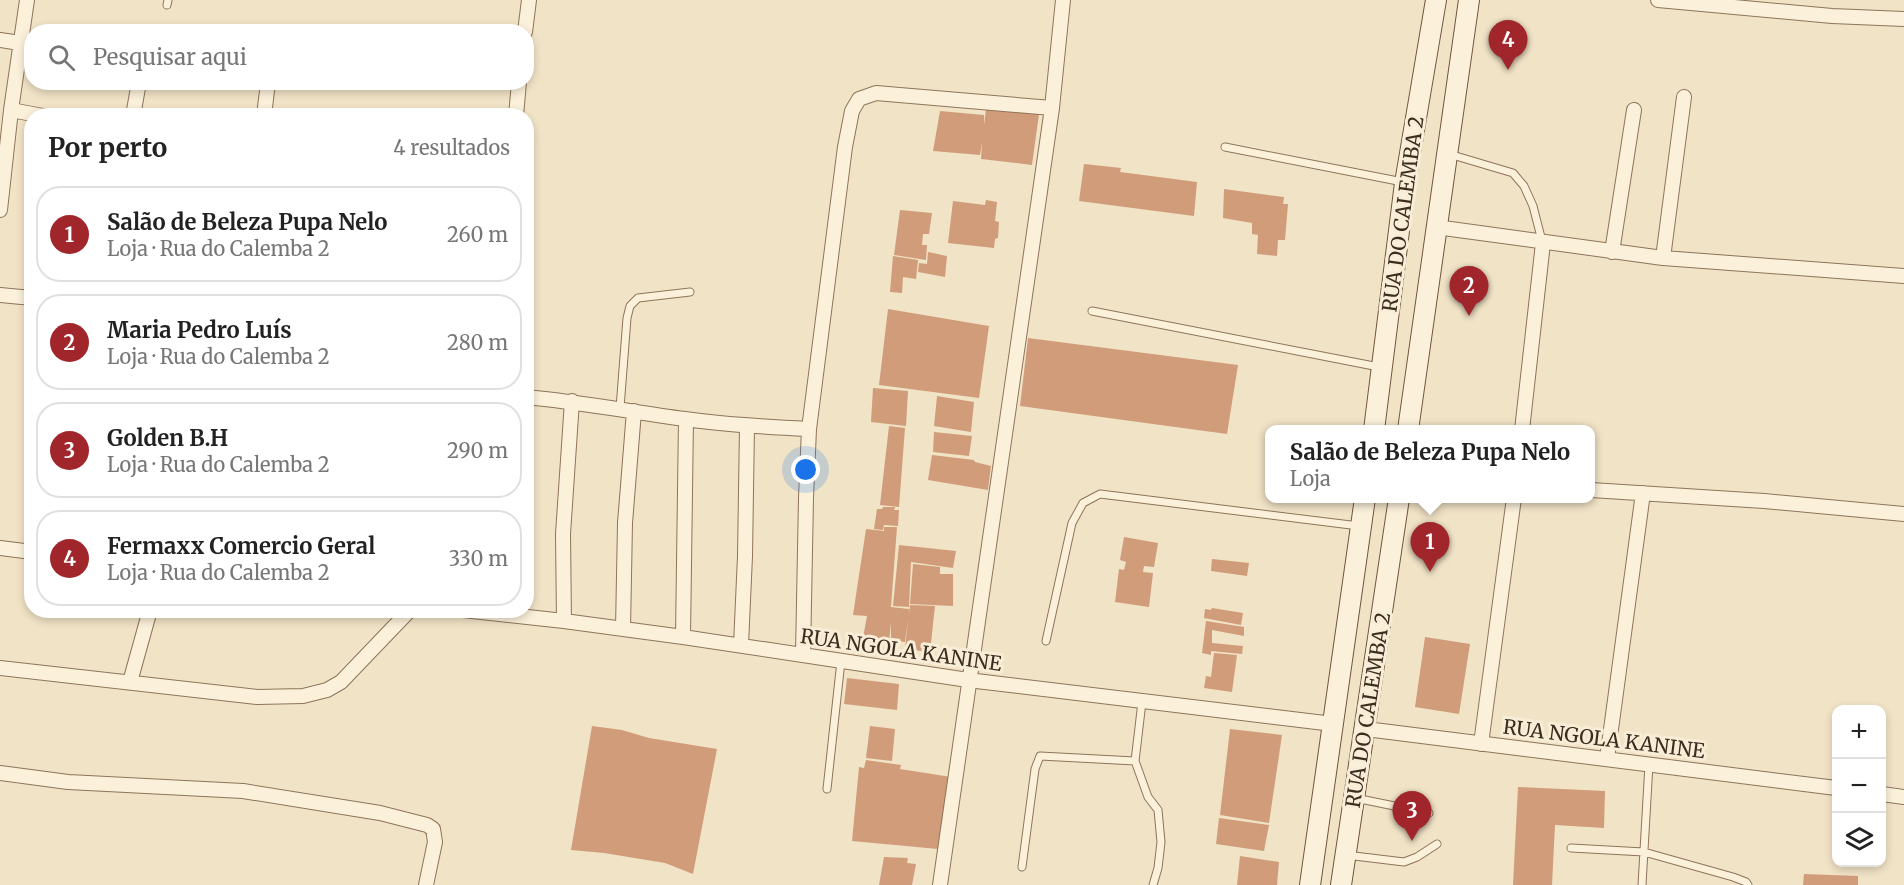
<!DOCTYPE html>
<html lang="pt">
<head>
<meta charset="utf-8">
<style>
  body { margin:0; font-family:Merriweather,serif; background:#f6f6f6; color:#222 }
  .controls { position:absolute; right:18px; bottom:18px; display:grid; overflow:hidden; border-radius:12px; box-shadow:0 3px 9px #0003 }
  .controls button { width:54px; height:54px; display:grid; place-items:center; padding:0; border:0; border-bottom:2px solid #e0e0e0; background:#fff; color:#222; font:30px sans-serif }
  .you { position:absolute; left:806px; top:470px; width:21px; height:21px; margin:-15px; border:4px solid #fff; border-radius:50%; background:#1a73e8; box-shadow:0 0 0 9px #1a73e833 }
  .badge { display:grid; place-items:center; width:39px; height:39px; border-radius:50%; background:#a1262b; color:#fff; font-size:20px; font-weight:700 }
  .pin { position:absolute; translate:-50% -50px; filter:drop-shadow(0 2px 3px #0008) }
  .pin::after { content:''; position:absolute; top:32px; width:21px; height:18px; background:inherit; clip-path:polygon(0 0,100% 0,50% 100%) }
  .popup { position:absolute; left:1265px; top:425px; width:330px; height:78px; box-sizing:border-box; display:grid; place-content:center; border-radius:12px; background:#fff; filter:drop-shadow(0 2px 4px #0005); font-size:20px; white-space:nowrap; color:#767676 }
  .popup b { font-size:22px; color:#222 }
  .popup::after { content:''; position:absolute; left:50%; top:100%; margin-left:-12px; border:12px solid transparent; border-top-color:#fff }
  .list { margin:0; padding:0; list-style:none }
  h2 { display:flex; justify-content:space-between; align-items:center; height:78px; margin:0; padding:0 24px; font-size:26px }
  h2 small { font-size:20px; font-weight:400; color:#767676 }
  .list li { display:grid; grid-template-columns:39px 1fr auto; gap:18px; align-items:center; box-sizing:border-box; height:96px; margin:0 12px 12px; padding:0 12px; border:2px solid #e0e0e0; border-radius:24px }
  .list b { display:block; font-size:22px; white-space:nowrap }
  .list p { margin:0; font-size:20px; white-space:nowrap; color:#767676 }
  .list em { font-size:20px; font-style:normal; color:#767676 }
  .icon { flex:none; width:33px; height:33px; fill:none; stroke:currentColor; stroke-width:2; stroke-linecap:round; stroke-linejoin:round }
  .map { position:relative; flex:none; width:1904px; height:885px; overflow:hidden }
  .search { position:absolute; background:#fff; box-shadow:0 3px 9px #0003; left:24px; top:24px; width:510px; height:66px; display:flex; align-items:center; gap:15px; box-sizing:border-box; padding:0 21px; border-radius:24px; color:#767676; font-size:22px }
  .panel { position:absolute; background:#fff; box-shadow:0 3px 9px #0003; left:24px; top:108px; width:510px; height:510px; border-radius:24px }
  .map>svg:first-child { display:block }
  .building { fill:#d19c7a }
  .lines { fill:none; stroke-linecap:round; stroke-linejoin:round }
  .lane-casing { stroke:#8e745a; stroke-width:9 }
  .street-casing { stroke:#8e745a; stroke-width:16 }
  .secondary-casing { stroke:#70553d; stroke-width:22 }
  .lane { stroke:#fbf0da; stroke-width:7 }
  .street { stroke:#fbf0da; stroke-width:14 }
  .secondary { stroke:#fbf0da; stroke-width:20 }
  .labels { text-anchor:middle; stroke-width:6; stroke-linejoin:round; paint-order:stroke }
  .street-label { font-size:20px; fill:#3d2d1f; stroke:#f8edd6 }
</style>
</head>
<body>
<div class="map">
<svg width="1904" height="885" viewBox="0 0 1904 885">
  <rect width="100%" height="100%" fill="#f1e3c6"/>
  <path class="building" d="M 986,109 L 1039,114 L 1032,165 L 981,159 L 982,142 L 980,155 L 933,151 L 940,111 L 984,115 L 984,125 Z
    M 1084,164 L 1121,168 L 1120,172 L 1197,182 L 1194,216 L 1079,201 Z
    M 1224,189 L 1284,197 L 1283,204 L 1288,204 L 1285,240 L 1278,240 L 1277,256 L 1257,254 L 1258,235 L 1252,234 L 1252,223 L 1223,218 Z
    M 986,200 L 997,202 L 995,221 L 999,222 L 998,238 L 995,239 L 994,248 L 948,243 L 953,201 L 985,205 Z
    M 900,210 L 932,213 L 929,234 L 923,234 L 922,245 L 927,245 L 926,260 L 894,255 Z
    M 928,252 L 947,256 L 945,277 L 918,272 L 919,263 L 927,264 Z
    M 893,256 L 918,260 L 916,279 L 903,277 L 902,293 L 890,292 Z
    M 888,309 L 989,326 L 979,398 L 879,385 Z
    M 1028,338 L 1238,365 L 1227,434 L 1020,406 Z
    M 873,388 L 908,391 L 906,426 L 871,422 Z
    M 937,396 L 974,402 L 971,432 L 934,426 Z
    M 889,426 L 905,428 L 899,507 L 880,505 Z
    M 934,432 L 972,436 L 969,456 L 933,452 Z
    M 932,455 L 974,460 L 975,462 L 991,466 L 988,490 L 928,480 Z
    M 883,507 L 895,507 L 894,510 L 899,510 L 898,526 L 884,525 L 883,530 L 874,529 L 877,509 L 882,509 Z
    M 884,527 L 897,527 L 891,607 L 909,609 L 909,613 L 910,605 L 935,606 L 930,652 L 905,649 L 908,619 L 905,642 L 891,640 L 891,623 L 889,642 L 863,638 L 867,616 L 853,615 L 866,529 L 884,531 Z
    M 1124,537 L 1158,543 L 1154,567 L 1144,566 L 1143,572 L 1153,573 L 1149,607 L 1115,602 L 1119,569 L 1124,570 L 1126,562 L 1120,560 Z
    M 899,545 L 956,551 L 953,568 L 911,562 L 909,607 L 893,606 Z
    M 1212,559 L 1249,563 L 1247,576 L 1211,571 Z
    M 913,564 L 940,567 L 940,574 L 953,574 L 953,606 L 910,604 Z
    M 1212,608 L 1243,613 L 1241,625 L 1204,618 L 1205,609 L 1211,610 Z
    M 1206,621 L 1244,627 L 1244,636 L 1212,630 L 1212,643 L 1243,646 L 1242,654 L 1211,651 L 1211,655 L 1202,653 Z
    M 1425,637 L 1470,644 L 1459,714 L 1415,707 Z
    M 1214,653 L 1237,655 L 1232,692 L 1204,688 L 1206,676 L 1211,677 Z
    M 847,678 L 899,684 L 897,710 L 844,704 Z
    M 592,726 L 622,730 L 649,738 L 717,749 L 693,874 L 665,863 L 604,853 L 571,850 Z
    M 870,726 L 895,729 L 892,761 L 866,758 Z
    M 1230,729 L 1282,735 L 1269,823 L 1220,815 Z
    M 866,760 L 901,765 L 900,769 L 951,777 L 945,827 L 941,828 L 938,849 L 852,841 L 859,767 L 864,768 Z
    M 1518,787 L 1605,791 L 1604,828 L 1555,825 L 1552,885 L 1513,885 Z
    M 1219,818 L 1269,825 L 1264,851 L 1216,844 Z
    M 1240,856 L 1279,862 L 1277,885 L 1237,885 Z
    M 884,857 L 908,858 L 907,863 L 916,864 L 912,885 L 879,885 Z
    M 1804,874 L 1858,876 L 1858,885 L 1803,885 Z"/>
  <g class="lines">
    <g class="lane-casing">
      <path id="lane" d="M 167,5 L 168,0
        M 1225,147 L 1403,182
        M 1449,154 L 1513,173 L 1524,186 L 1533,206 L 1542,241
        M 1092,311 L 1379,367
        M 620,408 L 627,318 L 630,306 L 638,298 L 690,292
        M 1046,641 L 1072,523 L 1083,503 L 1100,494 L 1359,526
        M 1142,702 L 1135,761 L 1148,797 L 1158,810 L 1161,842 L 1158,868 L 1153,885
        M 827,789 L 841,661
        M 1355,798 L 1429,813
        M 1571,848 L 1644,852 L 1733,877 L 1746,882 L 1748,885
        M 1346,855 L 1404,862 L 1417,857 L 1437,844
        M 1022,867 L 1035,769 L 1040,756 L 1135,761
        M 1642,885 L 1649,764"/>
    </g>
    <g class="street-casing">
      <path id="street" d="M 1658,0 L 1832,16 L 1904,19
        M 525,32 L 529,0
        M 0,40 L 20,43
        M 11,110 L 43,116
        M 133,116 L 139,82
        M 264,116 L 268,82
        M 516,116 L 519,82
        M 0,210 L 11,110 L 27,0
        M 1436,227 L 1663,258 L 1904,276
        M 1612,252 L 1634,110
        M 1663,258 L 1684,97
        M 0,295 L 32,298
        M 526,397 C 580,402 632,412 685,419 C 726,425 767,427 809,429
        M 1522,430 L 1543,243
        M 1591,490 L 1764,501 L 1904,514
        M 0,548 L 32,552
        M 463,610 L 564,621 L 683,637 L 968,680 L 1333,724
        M 564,621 L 563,534 L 572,401
        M 623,629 L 625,523 L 634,411
        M 683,637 L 686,419
        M 741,645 L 745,556 L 747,426
        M 803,655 L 806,498 L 809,429 L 845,147 L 852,111 L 859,99 L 876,93 L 1052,108
        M 0,668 L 257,697 L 303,696 L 327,690 L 341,682 L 410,610
        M 130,682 L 150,610
        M 1366,729 L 1836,788
        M 1481,744 L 1514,498
        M 1607,759 L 1643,493
        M 0,773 L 68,782 L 243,791 L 380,813 L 427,825 L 433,829 L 435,842 L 426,885
        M 1882,794 L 1904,797
        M 940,885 L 1052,108 L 1063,0"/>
    </g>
    <g class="secondary-casing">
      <path id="secondary" d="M 1374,430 L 1405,183 L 1436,0
        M 1408,430 L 1469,0
        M 1310,885 L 1365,498
        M 1341,885 L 1399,498"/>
    </g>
    <use href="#lane" class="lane"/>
    <use href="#street" class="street"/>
    <use href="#secondary" class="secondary"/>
  </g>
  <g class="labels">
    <g class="street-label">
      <text transform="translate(1403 214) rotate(-82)" y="7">RUA DO CALEMBA 2</text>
      <text transform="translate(901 650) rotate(8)" y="7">RUA NGOLA KANINE</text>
      <text transform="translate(1368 710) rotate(-81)" y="7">RUA DO CALEMBA 2</text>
      <text transform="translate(1604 739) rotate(7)" y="7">RUA NGOLA KANINE</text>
    </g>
  </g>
</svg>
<div class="controls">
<button>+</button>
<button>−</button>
<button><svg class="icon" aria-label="layers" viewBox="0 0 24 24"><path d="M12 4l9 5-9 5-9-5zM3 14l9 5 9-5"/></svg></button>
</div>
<div class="you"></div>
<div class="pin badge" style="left:1430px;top:572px">1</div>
<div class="popup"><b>Salão de Beleza Pupa Nelo</b>Loja</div>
<div class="pin badge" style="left:1469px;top:316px">2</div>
<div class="pin badge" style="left:1412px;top:841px">3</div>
<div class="pin badge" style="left:1508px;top:70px">4</div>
<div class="search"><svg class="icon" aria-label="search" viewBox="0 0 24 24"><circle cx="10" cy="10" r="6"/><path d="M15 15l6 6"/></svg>Pesquisar aqui</div>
<section class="panel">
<h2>Por perto<small>4 resultados</small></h2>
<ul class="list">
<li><span class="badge">1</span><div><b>Salão de Beleza Pupa Nelo</b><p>Loja · Rua do Calemba 2</p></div><em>260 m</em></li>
<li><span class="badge">2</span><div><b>Maria Pedro Luís</b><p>Loja · Rua do Calemba 2</p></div><em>280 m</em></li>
<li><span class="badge">3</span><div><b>Golden B.H</b><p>Loja · Rua do Calemba 2</p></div><em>290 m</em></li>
<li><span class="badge">4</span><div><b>Fermaxx Comercio Geral</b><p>Loja · Rua do Calemba 2</p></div><em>330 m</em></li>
</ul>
</section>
</div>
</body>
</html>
